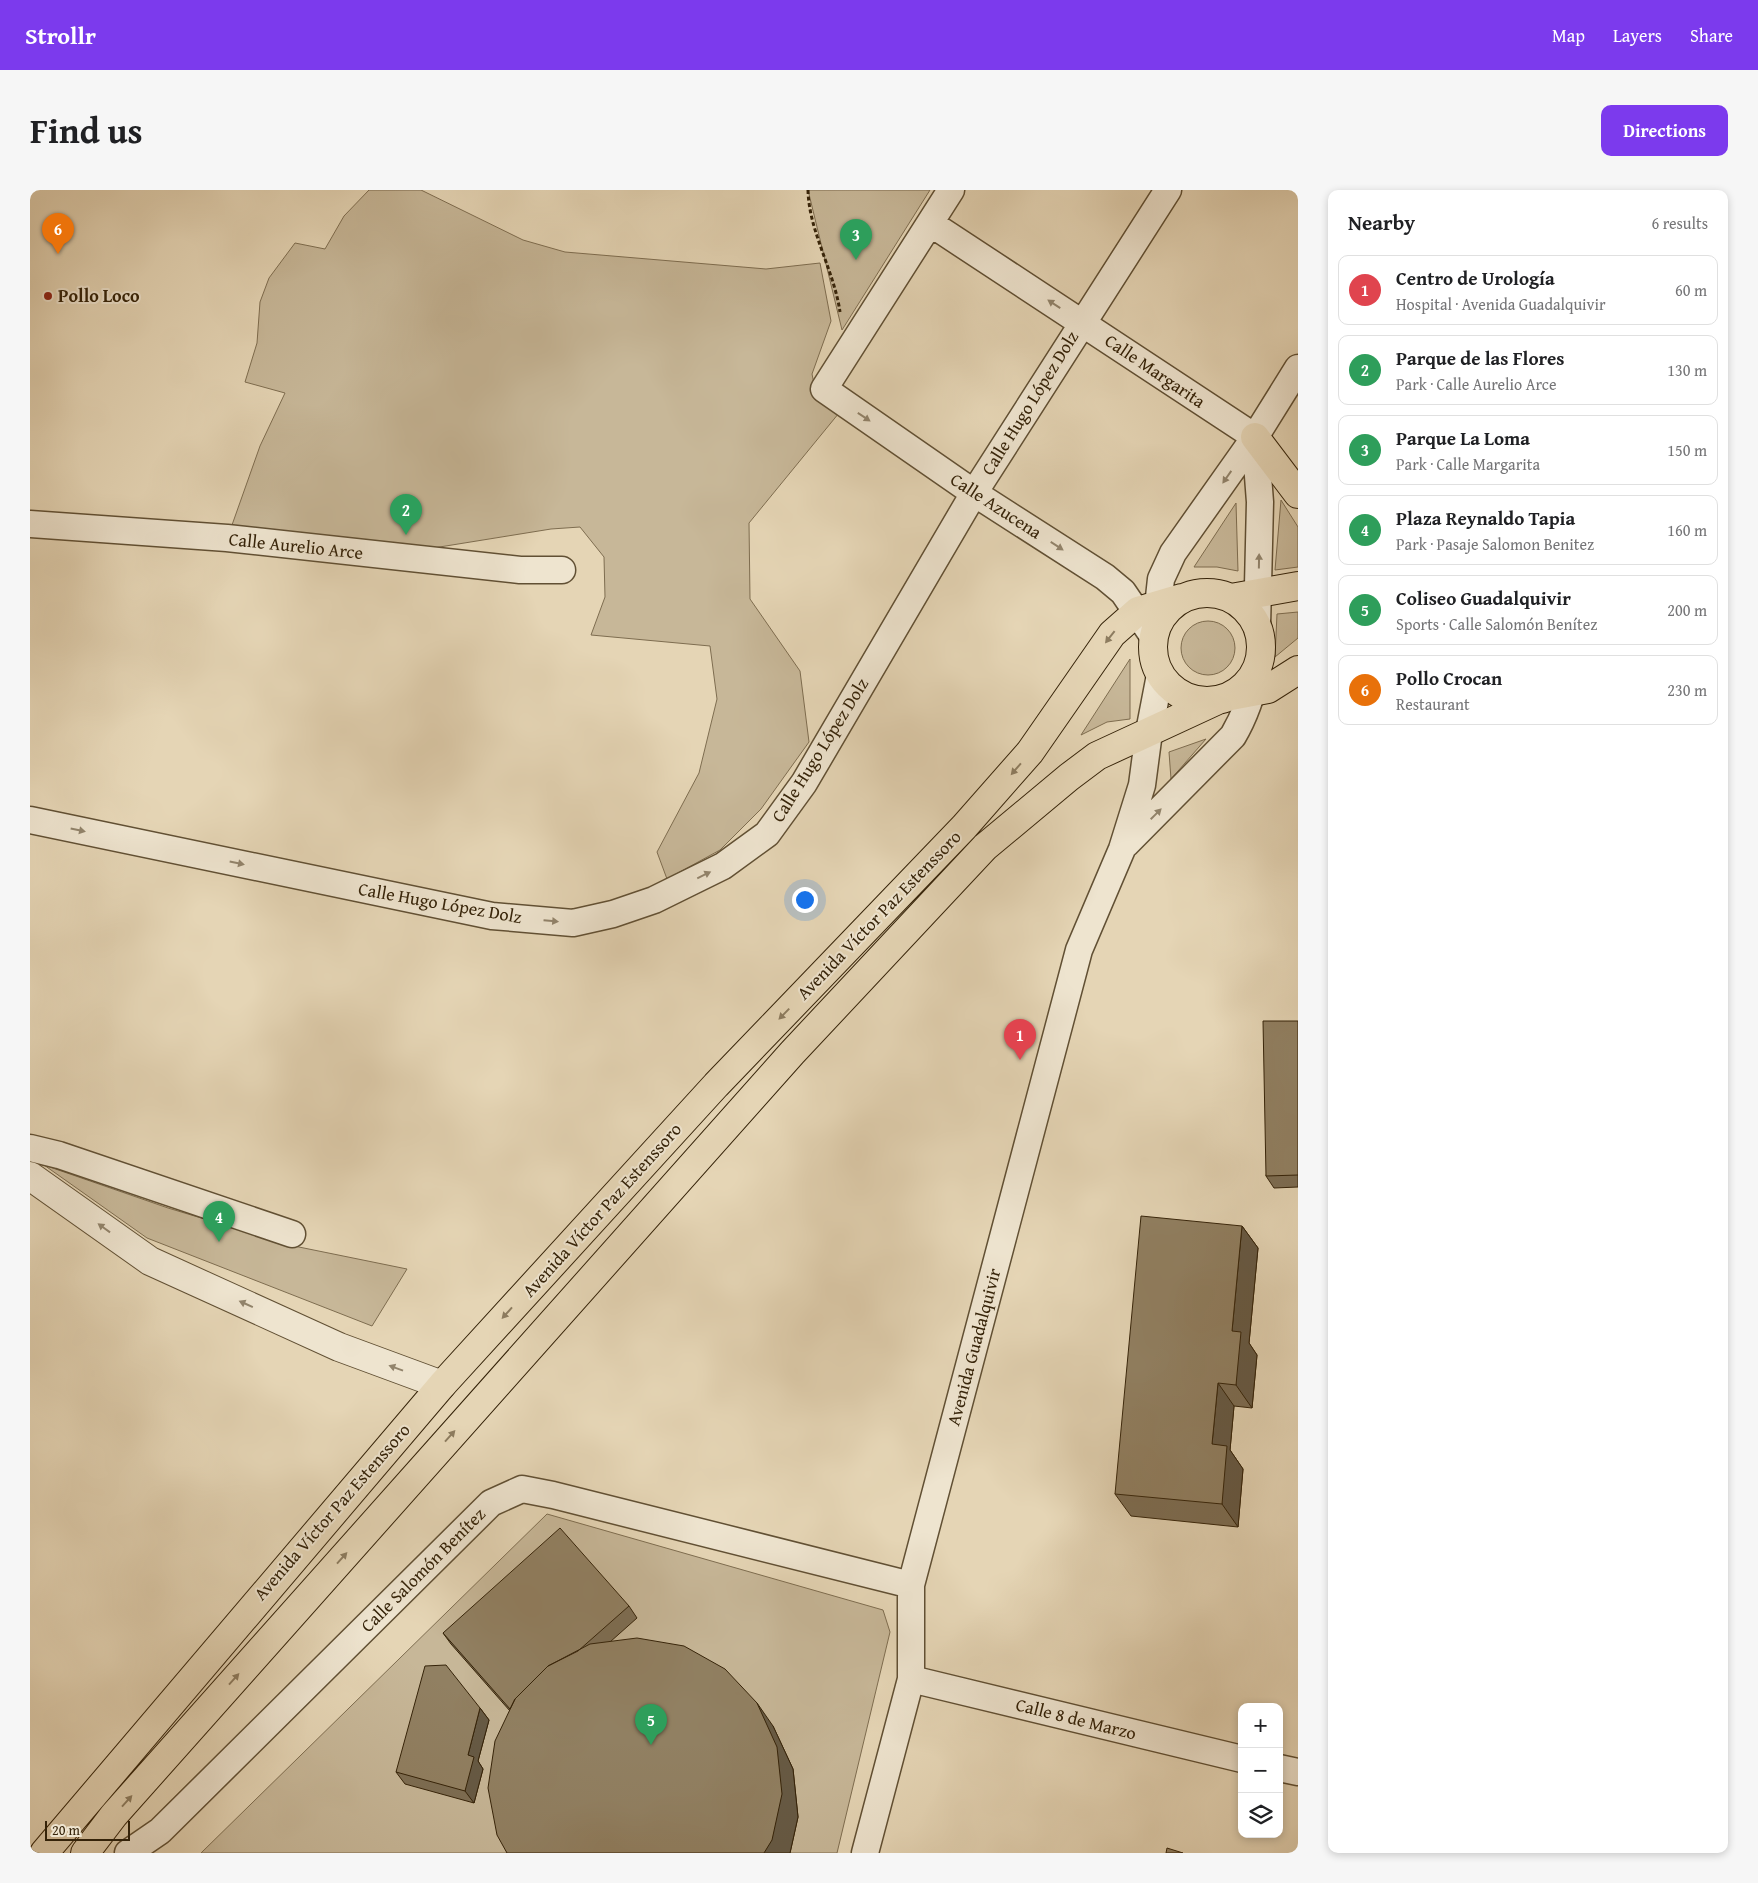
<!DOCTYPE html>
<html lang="en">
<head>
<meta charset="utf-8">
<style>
  body { margin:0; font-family:"Gentium Book Plus",serif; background:#f6f6f6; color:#202124 }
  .controls { position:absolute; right:15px; bottom:15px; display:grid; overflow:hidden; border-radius:10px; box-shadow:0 2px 8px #0003 }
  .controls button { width:45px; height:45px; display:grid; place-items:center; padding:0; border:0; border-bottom:1px solid #e0e0e0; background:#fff; color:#202124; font:25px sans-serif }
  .scale { position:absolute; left:15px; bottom:12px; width:85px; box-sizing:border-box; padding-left:5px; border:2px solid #352309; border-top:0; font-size:14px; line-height:18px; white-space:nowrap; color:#352309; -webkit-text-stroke:4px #eee4cf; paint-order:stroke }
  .you { position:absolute; left:774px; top:709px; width:18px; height:18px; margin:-12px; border:4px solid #fff; border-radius:50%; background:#1a73e8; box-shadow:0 0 0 8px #1a73e833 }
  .badge { display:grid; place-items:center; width:32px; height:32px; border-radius:50%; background:#7c3aed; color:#fff; font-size:16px; font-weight:700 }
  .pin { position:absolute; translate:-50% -41px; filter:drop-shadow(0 1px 2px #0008) }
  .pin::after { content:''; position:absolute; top:26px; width:18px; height:15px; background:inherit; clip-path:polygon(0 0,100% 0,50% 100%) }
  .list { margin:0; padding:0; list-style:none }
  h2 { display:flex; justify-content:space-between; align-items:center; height:65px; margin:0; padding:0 20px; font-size:21px }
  h2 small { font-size:16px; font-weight:400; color:#757577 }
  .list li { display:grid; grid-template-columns:32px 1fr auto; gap:15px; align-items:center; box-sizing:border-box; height:70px; margin:0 10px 10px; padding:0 10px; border:1px solid #e0e0e0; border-radius:10px }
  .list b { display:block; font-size:19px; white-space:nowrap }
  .list p { margin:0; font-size:16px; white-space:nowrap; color:#757577 }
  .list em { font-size:16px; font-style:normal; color:#757577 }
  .icon { flex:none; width:28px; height:28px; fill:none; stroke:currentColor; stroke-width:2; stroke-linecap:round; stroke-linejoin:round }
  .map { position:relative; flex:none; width:1268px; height:1663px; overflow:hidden; border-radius:10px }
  header { display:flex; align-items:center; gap:30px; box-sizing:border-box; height:70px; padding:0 25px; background:#7c3aed; color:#fff }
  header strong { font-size:24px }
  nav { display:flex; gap:28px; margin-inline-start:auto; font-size:18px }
  .intro { display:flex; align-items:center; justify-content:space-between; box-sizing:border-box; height:120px; padding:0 30px }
  h1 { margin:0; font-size:35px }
  .button { padding:12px 22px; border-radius:10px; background:#7c3aed; color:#fff; font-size:18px; font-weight:700 }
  main { display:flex; gap:30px; padding:0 30px }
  aside { flex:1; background:#fff; border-radius:10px; box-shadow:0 2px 8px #0003 }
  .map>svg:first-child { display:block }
  .green { fill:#c7b798; stroke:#7e6d50 }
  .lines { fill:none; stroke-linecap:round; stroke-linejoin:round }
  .minor-casing { stroke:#615034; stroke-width:29 }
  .tertiary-casing { stroke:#615034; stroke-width:30 }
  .primary-casing { stroke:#352309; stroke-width:30 }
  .path { stroke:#352309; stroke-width:3; stroke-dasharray:4 2.5; stroke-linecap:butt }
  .minor { stroke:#eee4cf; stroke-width:26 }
  .tertiary { stroke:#eee4cf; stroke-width:28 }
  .primary { stroke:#e5d5b5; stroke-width:28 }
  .wall { fill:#7d6e54; stroke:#352309 }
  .shaded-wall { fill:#665a45; stroke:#352309 }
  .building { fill:#918062; stroke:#352309 }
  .oneway { fill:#92846c }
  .oneway2 { fill:#8d7c5f }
  .poi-dot { fill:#8f2418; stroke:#eee4cf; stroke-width:2 }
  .labels { text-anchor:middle; stroke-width:4; stroke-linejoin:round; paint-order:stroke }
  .poi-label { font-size:18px; font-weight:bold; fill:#352309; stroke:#eee4cf; text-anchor:start }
  .street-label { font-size:18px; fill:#352309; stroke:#eee4cf }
</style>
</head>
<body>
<header>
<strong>Strollr</strong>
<nav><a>Map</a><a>Layers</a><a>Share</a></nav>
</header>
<div class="intro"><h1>Find us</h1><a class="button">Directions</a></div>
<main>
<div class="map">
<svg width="1268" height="1663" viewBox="0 0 1268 1663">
  <rect width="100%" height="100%" fill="#e5d5b5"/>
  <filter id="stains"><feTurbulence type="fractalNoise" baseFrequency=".004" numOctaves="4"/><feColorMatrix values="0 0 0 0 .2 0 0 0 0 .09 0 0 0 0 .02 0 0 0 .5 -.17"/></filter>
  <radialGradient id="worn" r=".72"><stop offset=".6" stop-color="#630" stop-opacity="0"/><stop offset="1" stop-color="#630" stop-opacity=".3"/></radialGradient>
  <path class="green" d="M 339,0 L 391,0 L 493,50 L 535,62 L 736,79 L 790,73 L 801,131 L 782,184 L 786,204 L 809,223 L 719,333 L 720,409 L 770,481 L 779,552 L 731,619 L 690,660 L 637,689 L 627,662 L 669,583 L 687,509 L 680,456 L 561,445 L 575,407 L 574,367 L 550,337 L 521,339 L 391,360 L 307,351 L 202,335 L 230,256 L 255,203 L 215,192 L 227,153 L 230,112 L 239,88 L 265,53 L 295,59 L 314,26 Z
    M 778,0 L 900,0 L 812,140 Z
    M 1251,310 L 1268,337 L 1268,377 L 1245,380 Z
    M 1206,313 L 1208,381 L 1187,377 L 1164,377 Z
    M 1268,422 L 1268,448 L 1245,467 L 1247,424 Z
    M1151 458a27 27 0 1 1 54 0a27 27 0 1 1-54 0Z
    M 1100,469 L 1100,529 L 1077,532 L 1051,545 Z
    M 1176,549 L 1141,589 L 1139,562 Z
    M 14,975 L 138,1018 L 264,1056 L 377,1079 L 342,1136 L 117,1048 Z
    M 517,1324 L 853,1420 L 860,1442 L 807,1663 L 171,1663 Z"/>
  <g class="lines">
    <g class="minor-casing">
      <path id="minor" d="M 921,0 L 794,199 L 944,303 L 1075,387 L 1093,402 L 1123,446
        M 900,33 L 1225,247
        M 1225,247 L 1230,312 L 1227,437
        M 0,334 L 197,348 L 490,380 L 532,380
        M 1126,435 L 1131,389 L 1143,363 L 1225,247 L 1268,178
        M 0,630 L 462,726 L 543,733 L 583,724 L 624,710 L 693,676 L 737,644 L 774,593 L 944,303 L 1138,0
        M 1096,654 L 1203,546 C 1216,524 1223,502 1228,477
        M 0,958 L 29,965 L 262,1044
        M 881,1489 L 1212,1569
        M 1249,1578 L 1268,1582
        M 98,1663 L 130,1641 L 461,1313 L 492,1299 L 523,1305 L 881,1395
        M 835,1663 L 881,1489 L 881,1395 L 1049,760 L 1092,659 L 1112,595 L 1119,542 L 1130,485"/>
    </g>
    <g class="tertiary-casing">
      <path id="tertiary" d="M 0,986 L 120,1071 L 309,1157 L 412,1195"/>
    </g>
    <g class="primary-casing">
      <path id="primary" d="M 1225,247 L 1268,304
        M1123 457a54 54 0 1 1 108 0a54 54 0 1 1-108 0Z
        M 1201,408 L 1268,396
        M 1201,506 L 1238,499 L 1268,480
        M 14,1663 L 412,1195 L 686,895 L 934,637 L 1000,562 L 1082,444 L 1108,421 L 1152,408
        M 55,1663 L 84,1625 L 762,863 L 955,657 L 1039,587 L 1067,566 L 1188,510"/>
    </g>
    <path class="path" d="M 778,0 C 779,42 804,80 810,122"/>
    <use href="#minor" class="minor"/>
    <use href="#tertiary" class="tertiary"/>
    <use href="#primary" class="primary"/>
  </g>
  <path class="wall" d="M 1268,831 L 1268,997 L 1244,998 L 1236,986 Z
    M 1212,1036 L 1228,1058 L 1219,1153 L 1227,1165 L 1222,1218 L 1204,1216 L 1200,1260 L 1213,1279 L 1208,1337 L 1101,1326 L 1085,1304 Z
    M 599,1416 L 607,1428 L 580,1452 L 743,1536 L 763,1579 L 768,1627 L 760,1663 L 477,1663 L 480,1521 L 421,1454 L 413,1443 Z
    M 450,1518 L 459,1530 L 448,1571 L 453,1579 L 444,1613 L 375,1594 L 366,1582 Z"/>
  <path class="shaded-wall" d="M 1212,1036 L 1228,1058 L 1219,1153 L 1227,1165 L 1222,1218 L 1206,1195 L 1202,1141 Z
    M 1188,1193 L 1204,1216 L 1200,1260 L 1213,1279 L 1208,1337 L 1192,1314 L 1182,1254 Z
    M 727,1513 L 743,1536 L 763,1579 L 768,1627 L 760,1663 L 734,1663 Z
    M 450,1518 L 459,1530 L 448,1571 L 453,1579 L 444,1613 L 435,1601 L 438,1565 Z"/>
  <path class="building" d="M 1233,831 L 1268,831 L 1268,985 L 1236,986 Z
    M 1111,1026 L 1212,1036 L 1202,1141 L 1211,1142 L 1206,1195 L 1188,1193 L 1182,1254 L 1197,1256 L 1192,1314 L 1085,1304 Z
    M 530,1338 L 599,1416 L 548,1461 L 518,1476 L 485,1509 L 480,1519 L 413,1443 Z
    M 607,1448 L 654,1456 L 695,1479 L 727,1513 L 747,1557 L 752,1604 L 742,1650 L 734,1663 L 477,1663 L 467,1645 L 458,1598 L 465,1551 L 485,1509 L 518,1476 L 560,1454 Z
    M 416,1475 L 450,1518 L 438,1565 L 444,1567 L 435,1601 L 366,1582 L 395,1476 Z
    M 1137,1658 L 1153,1663 L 1136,1663 Z"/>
  <defs><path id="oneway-solid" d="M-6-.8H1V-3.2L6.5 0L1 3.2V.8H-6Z" transform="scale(1.25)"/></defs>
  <g class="oneway">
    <use href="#oneway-solid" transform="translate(1024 114) rotate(-147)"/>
    <use href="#oneway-solid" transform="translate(834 227) rotate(34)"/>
    <use href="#oneway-solid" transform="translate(1197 287) rotate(125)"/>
    <use href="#oneway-solid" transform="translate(1027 356) rotate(33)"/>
    <use href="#oneway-solid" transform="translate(1229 371) rotate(-89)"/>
    <use href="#oneway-solid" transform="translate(1126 624) rotate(-45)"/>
    <use href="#oneway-solid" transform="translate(48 640) rotate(12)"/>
    <use href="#oneway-solid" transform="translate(207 673) rotate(12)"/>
    <use href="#oneway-solid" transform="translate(674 685) rotate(-26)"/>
    <use href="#oneway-solid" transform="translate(521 731) rotate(5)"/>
    <use href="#oneway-solid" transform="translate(74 1038) rotate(-144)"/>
    <use href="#oneway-solid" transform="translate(216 1114) rotate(-156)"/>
    <use href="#oneway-solid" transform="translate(366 1178) rotate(-160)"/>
  </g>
  <g class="oneway2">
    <use href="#oneway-solid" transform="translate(1080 447) rotate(128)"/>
    <use href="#oneway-solid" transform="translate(986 579) rotate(131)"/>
    <use href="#oneway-solid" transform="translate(754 824) rotate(134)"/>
    <use href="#oneway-solid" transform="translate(477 1123) rotate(132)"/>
    <use href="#oneway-solid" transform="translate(420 1246) rotate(-48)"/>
    <use href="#oneway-solid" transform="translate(312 1368) rotate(-48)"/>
    <use href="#oneway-solid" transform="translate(204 1489) rotate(-48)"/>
    <use href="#oneway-solid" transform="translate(97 1611) rotate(-48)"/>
  </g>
  <circle class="poi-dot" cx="18" cy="106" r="5"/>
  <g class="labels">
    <g class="poi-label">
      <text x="28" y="112">Pollo Loco</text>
    </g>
    <g class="street-label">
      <text transform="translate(1125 181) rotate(34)" y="6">Calle Margarita</text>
      <text transform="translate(1000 213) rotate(-58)" y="6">Calle Hugo López Dolz</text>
      <text transform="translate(966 316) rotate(33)" y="6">Calle Azucena</text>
      <text transform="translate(266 356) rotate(6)" y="6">Calle Aurelio Arce</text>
      <text transform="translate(790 560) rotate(-58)" y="6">Calle Hugo López Dolz</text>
      <text transform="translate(410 713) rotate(10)" y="6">Calle Hugo López Dolz</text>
      <text transform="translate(849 725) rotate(-46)" y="6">Avenida Víctor Paz Estenssoro</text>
      <text transform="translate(572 1020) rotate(-48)" y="6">Avenida Víctor Paz Estenssoro</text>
      <text transform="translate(944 1157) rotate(-75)" y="6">Avenida Guadalquivir</text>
      <text transform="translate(302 1322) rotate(-49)" y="6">Avenida Víctor Paz Estenssoro</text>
      <text transform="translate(393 1380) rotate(-45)" y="6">Calle Salomón Benítez</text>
      <text transform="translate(1046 1529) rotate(14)" y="6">Calle 8 de Marzo</text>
    </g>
  </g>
  <rect width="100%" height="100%" filter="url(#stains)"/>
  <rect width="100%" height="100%" fill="url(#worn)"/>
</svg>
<div class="controls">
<button>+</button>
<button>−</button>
<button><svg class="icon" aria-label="layers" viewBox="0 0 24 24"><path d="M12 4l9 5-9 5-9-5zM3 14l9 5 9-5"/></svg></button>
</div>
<div class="scale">20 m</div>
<div class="you"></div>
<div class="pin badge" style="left:990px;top:870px;background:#e0444e">1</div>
<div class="pin badge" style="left:376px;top:345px;background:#2e9e5b">2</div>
<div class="pin badge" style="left:826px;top:70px;background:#2e9e5b">3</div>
<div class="pin badge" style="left:189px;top:1052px;background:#2e9e5b">4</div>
<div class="pin badge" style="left:621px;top:1555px;background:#2e9e5b">5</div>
<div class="pin badge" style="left:28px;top:64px;background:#e8710a">6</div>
</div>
<aside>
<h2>Nearby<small>6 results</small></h2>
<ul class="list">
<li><span class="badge" style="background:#e0444e">1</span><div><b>Centro de Urología</b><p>Hospital · Avenida Guadalquivir</p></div><em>60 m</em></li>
<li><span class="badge" style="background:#2e9e5b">2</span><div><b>Parque de las Flores</b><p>Park · Calle Aurelio Arce</p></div><em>130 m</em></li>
<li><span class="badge" style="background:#2e9e5b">3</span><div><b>Parque La Loma</b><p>Park · Calle Margarita</p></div><em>150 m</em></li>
<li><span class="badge" style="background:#2e9e5b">4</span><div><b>Plaza Reynaldo Tapia</b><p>Park · Pasaje Salomon Benitez</p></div><em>160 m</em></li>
<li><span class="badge" style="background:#2e9e5b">5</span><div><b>Coliseo Guadalquivir</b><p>Sports · Calle Salomón Benítez</p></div><em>200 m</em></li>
<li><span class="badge" style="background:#e8710a">6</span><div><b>Pollo Crocan</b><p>Restaurant</p></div><em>230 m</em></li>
</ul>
</aside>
</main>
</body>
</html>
